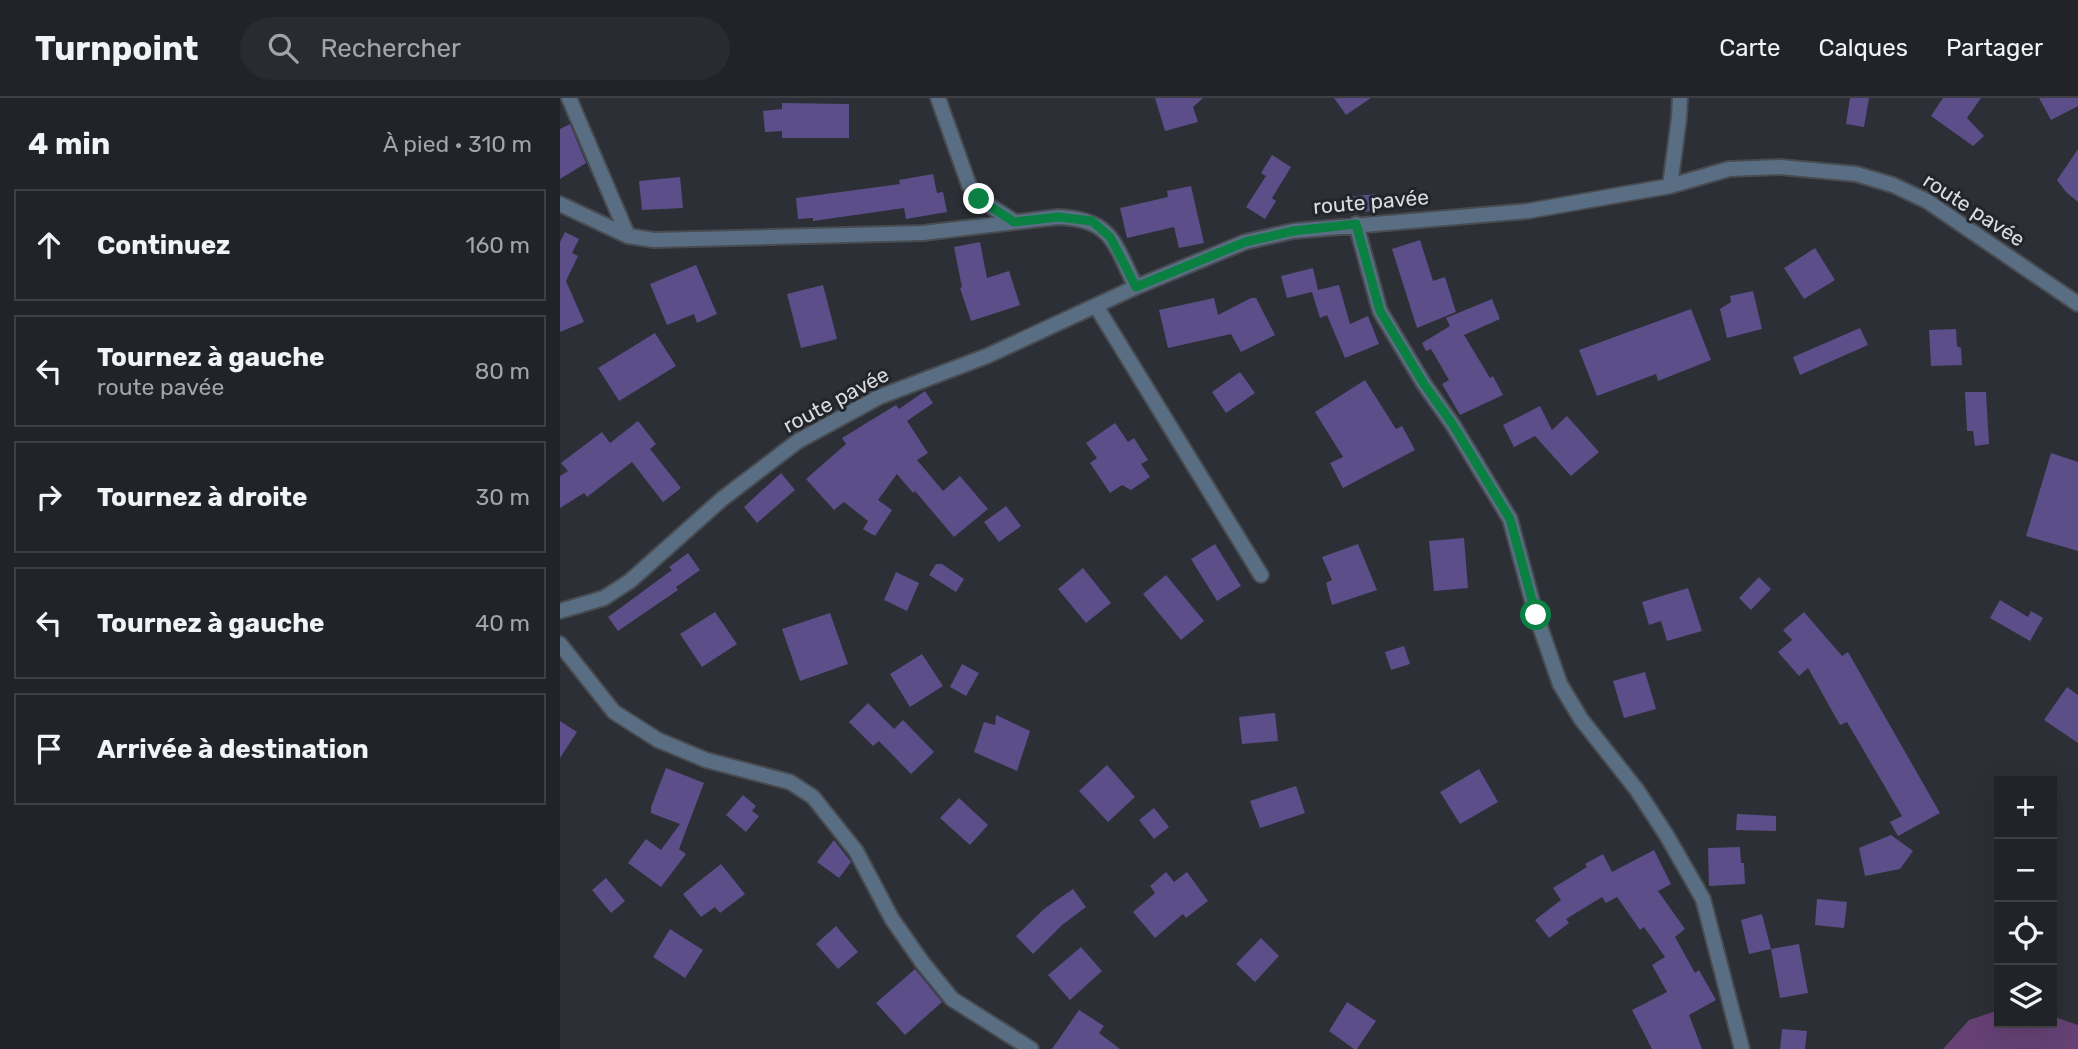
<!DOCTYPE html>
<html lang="fr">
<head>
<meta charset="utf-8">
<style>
  body { margin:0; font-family:Rubik,sans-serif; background:#292b30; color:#f1f3f6 }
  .controls { position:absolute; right:21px; bottom:21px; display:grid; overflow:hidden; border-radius:0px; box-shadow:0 7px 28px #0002 }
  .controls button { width:63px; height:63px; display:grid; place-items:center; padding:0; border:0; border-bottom:2px solid #3e4045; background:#212328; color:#f1f3f6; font:35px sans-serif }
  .stop { position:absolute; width:21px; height:21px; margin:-16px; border:5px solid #0b8043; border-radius:50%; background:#fff }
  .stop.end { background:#0b8043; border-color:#fff; box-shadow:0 2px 7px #0008 }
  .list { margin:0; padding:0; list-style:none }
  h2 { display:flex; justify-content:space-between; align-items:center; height:91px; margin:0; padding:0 28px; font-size:30px }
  h2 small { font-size:23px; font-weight:400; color:#a2a4a8 }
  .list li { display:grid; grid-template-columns:46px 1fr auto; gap:21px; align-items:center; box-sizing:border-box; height:112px; margin:0 14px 14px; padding:0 14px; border:2px solid #3e4045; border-radius:0px }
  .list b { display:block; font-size:26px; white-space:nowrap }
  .list p { margin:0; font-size:23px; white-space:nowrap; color:#a2a4a8 }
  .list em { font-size:23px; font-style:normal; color:#a2a4a8 }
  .icon { flex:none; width:38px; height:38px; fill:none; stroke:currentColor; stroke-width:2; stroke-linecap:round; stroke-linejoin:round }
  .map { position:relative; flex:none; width:1518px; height:951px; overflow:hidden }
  header { display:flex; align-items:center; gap:42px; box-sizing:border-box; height:98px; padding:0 35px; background:#212328; border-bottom:2px solid #3e4045 }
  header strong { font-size:33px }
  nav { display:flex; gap:38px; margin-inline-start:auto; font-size:24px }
  .search { width:490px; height:63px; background:#292b30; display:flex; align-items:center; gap:18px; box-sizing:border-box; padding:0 24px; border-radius:38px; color:#a2a4a8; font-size:26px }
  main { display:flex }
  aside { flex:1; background:#212328 }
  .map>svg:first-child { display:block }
  .green { fill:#654174 }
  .building { fill:#5c4e88 }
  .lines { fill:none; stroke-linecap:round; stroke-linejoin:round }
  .minor-casing { stroke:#484b50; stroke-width:18 }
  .minor { stroke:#596e83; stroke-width:14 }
  .route { stroke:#0b8043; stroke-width:9 }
  .labels { text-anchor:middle; stroke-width:6; stroke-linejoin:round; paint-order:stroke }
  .street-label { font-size:21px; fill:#dadce0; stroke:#22252b }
</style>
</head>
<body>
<header>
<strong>Turnpoint</strong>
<div class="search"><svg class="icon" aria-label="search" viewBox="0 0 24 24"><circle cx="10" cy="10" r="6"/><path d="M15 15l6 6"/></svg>Rechercher</div>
<nav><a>Carte</a><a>Calques</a><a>Partager</a></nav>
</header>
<main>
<aside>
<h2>4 min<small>À pied · 310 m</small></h2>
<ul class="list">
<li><svg class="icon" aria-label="ahead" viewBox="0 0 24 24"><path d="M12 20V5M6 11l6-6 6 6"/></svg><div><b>Continuez</b></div><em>160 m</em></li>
<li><svg class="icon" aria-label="left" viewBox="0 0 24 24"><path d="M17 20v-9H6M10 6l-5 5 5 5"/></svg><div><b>Tournez à gauche</b><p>route pavée</p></div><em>80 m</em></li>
<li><svg class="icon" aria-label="right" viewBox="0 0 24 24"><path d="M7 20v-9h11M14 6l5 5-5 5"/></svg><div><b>Tournez à droite</b></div><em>30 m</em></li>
<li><svg class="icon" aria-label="left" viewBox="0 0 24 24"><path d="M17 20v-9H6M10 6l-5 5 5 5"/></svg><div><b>Tournez à gauche</b></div><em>40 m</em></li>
<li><svg class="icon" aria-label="arrive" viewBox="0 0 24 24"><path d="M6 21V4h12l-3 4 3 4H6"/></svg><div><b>Arrivée à destination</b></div></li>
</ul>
</aside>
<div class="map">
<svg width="1518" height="951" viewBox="0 0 1518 951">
  <rect width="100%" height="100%" fill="#2c2f35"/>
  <path class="green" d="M 1439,912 L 1439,925 L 1492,925 L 1492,918 L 1518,927 L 1518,951 L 1383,951 L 1409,922 Z"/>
  <path class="building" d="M 595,0 L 643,0 L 633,9 L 638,24 L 605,33 Z
    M 774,0 L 811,0 L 786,17 Z
    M 1290,0 L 1309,0 L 1304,29 L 1286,26 Z
    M 1383,0 L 1421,0 L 1407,20 L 1424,38 L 1413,48 L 1371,18 Z
    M 1479,0 L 1518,0 L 1518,8 L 1491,22 Z
    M 222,5 L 289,6 L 289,40 L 222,40 L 222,33 L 205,34 L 203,13 L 222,11 Z
    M 10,26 L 26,65 L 0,81 L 0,31 Z
    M 1518,51 L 1518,104 L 1506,94 L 1497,82 Z
    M 712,57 L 731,69 L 712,100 L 716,103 L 705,121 L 686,109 L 706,78 L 701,75 Z
    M 373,76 L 377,95 L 383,94 L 387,114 L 346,121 L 344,110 L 253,123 L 253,120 L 238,121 L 236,100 L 340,86 L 339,82 Z
    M 120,79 L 123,110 L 82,112 L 79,83 Z
    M 631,88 L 644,145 L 619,150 L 614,129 L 567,140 L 560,110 L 608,99 L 607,93 Z
    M 816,96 L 818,112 L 789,116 L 787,99 Z
    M 5,134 L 19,141 L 12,155 L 18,158 L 6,183 L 24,224 L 0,234 L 0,144 Z
    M 860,142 L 873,183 L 885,179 L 896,214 L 857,230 L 832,151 Z
    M 420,144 L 427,180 L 449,173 L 460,207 L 411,223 L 400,190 L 402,189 L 394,149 Z
    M 1255,150 L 1275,182 L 1244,201 L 1224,170 Z
    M 136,167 L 157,216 L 137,225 L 134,216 L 107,227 L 90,186 Z
    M 753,170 L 758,192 L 779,187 L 790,226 L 808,218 L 819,246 L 785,260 L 767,217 L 760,220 L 752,194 L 727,200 L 721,178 Z
    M 263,187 L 277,241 L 241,250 L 227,196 Z
    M 1193,193 L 1202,231 L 1167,240 L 1160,211 L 1171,204 L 1170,198 Z
    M 654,200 L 658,217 L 691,200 L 696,200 L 715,237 L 681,254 L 671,236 L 608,250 L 599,212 Z
    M 932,201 L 940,221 L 904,237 L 930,280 L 933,278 L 943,297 L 900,317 L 882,286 L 889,282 L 871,251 L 866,253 L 862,245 L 890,228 L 886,220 Z
    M 1131,211 L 1151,262 L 1098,283 L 1096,276 L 1037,298 L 1019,252 Z
    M 1300,230 L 1308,247 L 1240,277 L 1233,259 Z
    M 1396,231 L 1397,248 L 1401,250 L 1402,267 L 1371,268 L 1369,232 Z
    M 95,235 L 116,268 L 59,303 L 38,270 Z
    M 680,274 L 695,295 L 666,315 L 652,294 Z
    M 805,282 L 836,331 L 842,328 L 855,352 L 783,390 L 770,365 L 783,359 L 755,314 Z
    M 365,293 L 373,305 L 347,323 L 368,355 L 357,362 L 383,393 L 400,378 L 428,411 L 394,439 L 355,393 L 353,395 L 337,376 L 318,402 L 332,412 L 315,438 L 303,431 L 308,423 L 284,404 L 274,412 L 246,381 L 286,346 L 282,340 L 336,307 L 339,311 Z
    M 1405,294 L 1426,294 L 1429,346 L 1415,348 L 1413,333 L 1407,333 Z
    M 980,308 L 992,332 L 1007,318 L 1039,354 L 1011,378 L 975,338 L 954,349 L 943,327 Z
    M 78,323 L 96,346 L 90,351 L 121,390 L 103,404 L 72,364 L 27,399 L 24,395 L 0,410 L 0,378 L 8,373 L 1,365 L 42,334 L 50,345 Z
    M 555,325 L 568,344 L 574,340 L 588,362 L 581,366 L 590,379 L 571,392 L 562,387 L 550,395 L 530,365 L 537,360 L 526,345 Z
    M 1491,355 L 1518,364 L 1518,453 L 1466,438 Z
    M 221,375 L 235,392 L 197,425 L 184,409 Z
    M 446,408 L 461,428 L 439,444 L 424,424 Z
    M 904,440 L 908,490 L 874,493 L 869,443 Z
    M 655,446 L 681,488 L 657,503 L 631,461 Z
    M 798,446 L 817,492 L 772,507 L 766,485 L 772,482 L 762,459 Z
    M 128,455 L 140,472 L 116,489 L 118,492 L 58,533 L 48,519 L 112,472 L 109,469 Z
    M 376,466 L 382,466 L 404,481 L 396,494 L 369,477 Z
    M 523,470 L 551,505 L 526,525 L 498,491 Z
    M 336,474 L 359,485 L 347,513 L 324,502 Z
    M 606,477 L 644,523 L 621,542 L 583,496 Z
    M 1199,479 L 1211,491 L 1191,512 L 1179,500 Z
    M 1128,490 L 1142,533 L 1107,543 L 1101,523 L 1089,527 L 1082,504 Z
    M 1440,502 L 1468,519 L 1471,513 L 1483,520 L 1470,543 L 1430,520 Z
    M 155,514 L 177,546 L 142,569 L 120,536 Z
    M 1244,514 L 1282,558 L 1288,554 L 1380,715 L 1338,738 L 1330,724 L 1342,718 L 1287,624 L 1280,627 L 1248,570 L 1239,578 L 1218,554 L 1232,542 L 1223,532 Z
    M 270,515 L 288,566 L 240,583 L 222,531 Z
    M 844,548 L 850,566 L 831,572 L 825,554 Z
    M 362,556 L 383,588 L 350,609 L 330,576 Z
    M 402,566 L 419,575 L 406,598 L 390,589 Z
    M 1085,574 L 1096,611 L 1064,620 L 1053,583 Z
    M 1507,589 L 1518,597 L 1518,645 L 1484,622 Z
    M 308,605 L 334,631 L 343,622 L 374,654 L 351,676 L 319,643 L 313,648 L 289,624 Z
    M 715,615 L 718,643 L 682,646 L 679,619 Z
    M 436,617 L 470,633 L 457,673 L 414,654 L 424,624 L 435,627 Z
    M 0,623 L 17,634 L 0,660 Z
    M 547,667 L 575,699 L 548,724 L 519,693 Z
    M 106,670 L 144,685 L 119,751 L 126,756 L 101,789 L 68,765 L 86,741 L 101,752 L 120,726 L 91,715 L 91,709 Z
    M 919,671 L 938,704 L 900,726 L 880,694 Z
    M 736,688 L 745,715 L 700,730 L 690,703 Z
    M 183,697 L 196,708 L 192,713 L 199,718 L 186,734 L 166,717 Z
    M 399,700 L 428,727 L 410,747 L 380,720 Z
    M 594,710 L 609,729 L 594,741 L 579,722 Z
    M 1177,716 L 1216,718 L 1216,733 L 1176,732 Z
    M 1331,737 L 1353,753 L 1340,771 L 1305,778 L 1299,750 Z
    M 274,742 L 291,764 L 279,780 L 257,764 Z
    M 1180,749 L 1181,765 L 1184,765 L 1185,786 L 1149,788 L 1148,750 Z
    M 1094,752 L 1111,786 L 1098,793 L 1125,831 L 1115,839 L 1135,875 L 1139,872 L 1156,902 L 1129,917 L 1142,951 L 1092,951 L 1072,912 L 1107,894 L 1092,867 L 1105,859 L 1084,829 L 1080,832 L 1057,799 L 1046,805 L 1042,799 L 1006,821 L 1009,825 L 989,840 L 975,822 L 1001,802 L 993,790 L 1027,769 L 1025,766 L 1043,756 L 1052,774 Z
    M 161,766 L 185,796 L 160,815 L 155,809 L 141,819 L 123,796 Z
    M 606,774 L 614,784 L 627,774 L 648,803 L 626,820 L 623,816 L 595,840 L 573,814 L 595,795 L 590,788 Z
    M 46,780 L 65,803 L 51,815 L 32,792 Z
    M 513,791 L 526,809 L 502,827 L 473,856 L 456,838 L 484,811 Z
    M 1257,801 L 1287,804 L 1284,830 L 1255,827 Z
    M 1202,816 L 1211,851 L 1189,856 L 1181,822 Z
    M 276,828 L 298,854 L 278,871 L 256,846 Z
    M 110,831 L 143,852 L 125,880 L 93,859 Z
    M 701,840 L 719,858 L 695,884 L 676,866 Z
    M 1239,846 L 1248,895 L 1220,900 L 1211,851 Z
    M 521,849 L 542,873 L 510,902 L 488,877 Z
    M 355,871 L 382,904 L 345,937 L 316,905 Z
    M 787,904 L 816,923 L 797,951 L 794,951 L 769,933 Z
    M 519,912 L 544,928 L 539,935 L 560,951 L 492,951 Z
    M 1222,931 L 1247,933 L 1245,951 L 1220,951 Z"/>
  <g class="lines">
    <g class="minor-casing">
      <path id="minor" d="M 9,0 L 68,138
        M 378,0 L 409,87 L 419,101 L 455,124
        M 1110,88 L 1119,20 L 1120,0
        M 0,106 L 68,138 L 94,142 L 363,135 L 498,119 C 553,121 554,146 576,189
        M 796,126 L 820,213 L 864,286 L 893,327 L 950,421 L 976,517 L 1000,586 L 1021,621 L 1077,692 L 1107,738 L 1143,801 L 1182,951
        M 536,208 L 701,477
        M 0,513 L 44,500 L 70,483 L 162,401 L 238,343 L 319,299 L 427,258 L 576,189 L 685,144 L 733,133 L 968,113 L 1110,88 L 1169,71 L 1220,69 L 1296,76 L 1333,87 L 1367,103 L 1518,206
        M 0,546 L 54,614 L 98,642 L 146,662 L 230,684 L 253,699 L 296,753 L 332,821 L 362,864 L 392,901 L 471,951"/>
    </g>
    <use href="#minor" class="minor"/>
  </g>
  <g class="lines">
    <path class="route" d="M 419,101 L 454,124 L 498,119 L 532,123 L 550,139 L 576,189 L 685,144 L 733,133 L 796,126 L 820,213 L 864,286 L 893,327 L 950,421 L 976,517"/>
  </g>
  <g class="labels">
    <g class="street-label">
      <text transform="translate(811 104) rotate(-5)" y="7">route pavée</text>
      <text transform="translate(1414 112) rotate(33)" y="7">route pavée</text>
      <text transform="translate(276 302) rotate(-28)" y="7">route pavée</text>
    </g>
  </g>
</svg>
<div class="controls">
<button>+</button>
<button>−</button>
<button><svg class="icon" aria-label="locate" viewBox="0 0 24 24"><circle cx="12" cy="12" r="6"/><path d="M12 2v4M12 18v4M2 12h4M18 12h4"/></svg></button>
<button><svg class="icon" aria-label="layers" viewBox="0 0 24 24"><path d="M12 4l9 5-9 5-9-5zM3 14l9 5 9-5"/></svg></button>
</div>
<div class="stop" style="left:976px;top:517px"></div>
<div class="stop end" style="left:419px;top:101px"></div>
</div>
</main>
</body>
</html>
